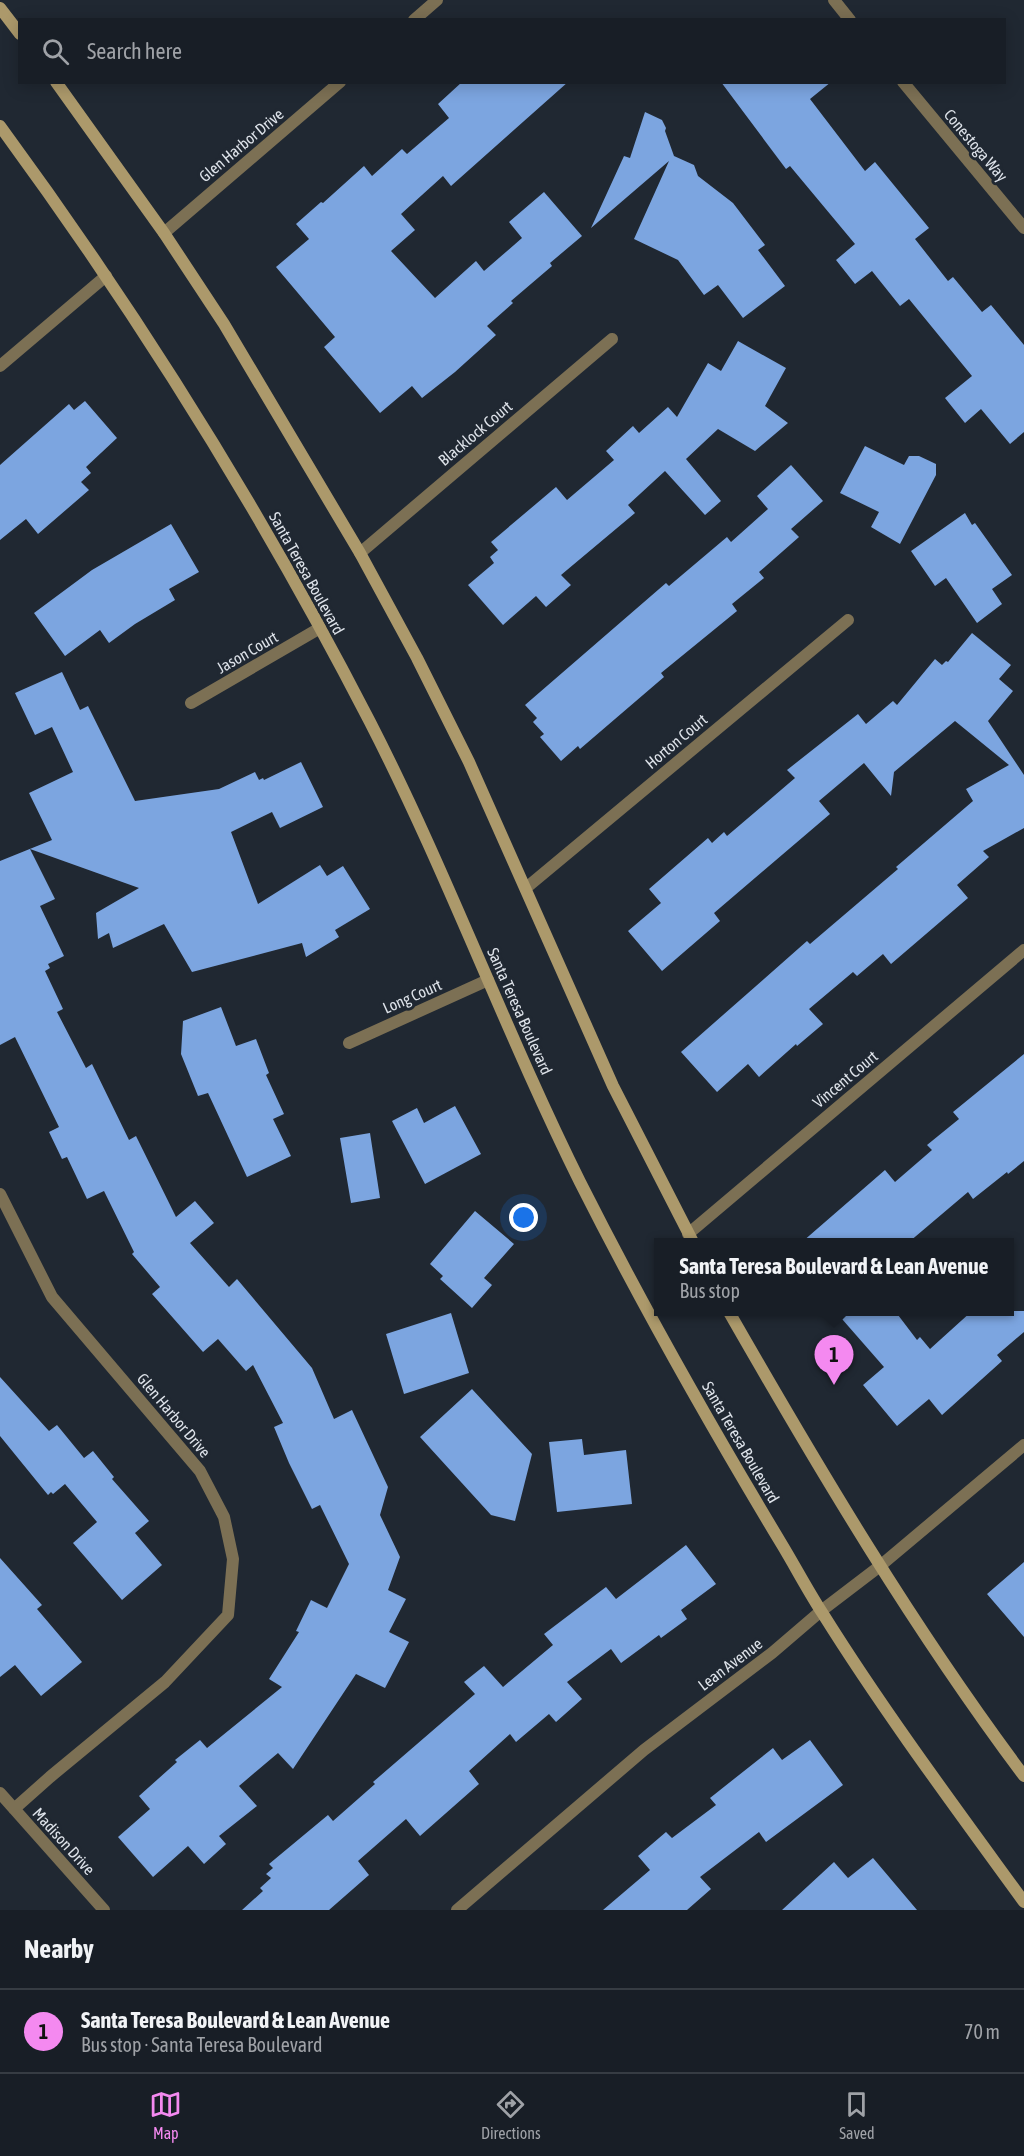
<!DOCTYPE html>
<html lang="en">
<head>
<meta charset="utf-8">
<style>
  body { margin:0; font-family:"Asap Condensed",sans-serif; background:#21272e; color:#f1f3f6 }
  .you { position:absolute; left:524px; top:1218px; width:21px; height:21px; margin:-15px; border:4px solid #fff; border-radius:50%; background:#1a73e8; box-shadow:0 0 0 9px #1a73e833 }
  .badge { display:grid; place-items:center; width:39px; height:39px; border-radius:50%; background:#f489f0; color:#111; font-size:20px; font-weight:700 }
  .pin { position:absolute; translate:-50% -50px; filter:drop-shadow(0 2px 3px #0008) }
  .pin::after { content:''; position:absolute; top:32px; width:21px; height:18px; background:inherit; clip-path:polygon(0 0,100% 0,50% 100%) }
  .popup { position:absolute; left:654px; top:1238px; width:360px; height:78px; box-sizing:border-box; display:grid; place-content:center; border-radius:0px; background:#181e26; filter:drop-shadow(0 2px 4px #0005); font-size:20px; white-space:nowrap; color:#9fa2a7 }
  .popup b { font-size:22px; color:#f1f3f6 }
  .popup::after { content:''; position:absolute; left:50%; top:100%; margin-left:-12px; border:12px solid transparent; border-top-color:#181e26 }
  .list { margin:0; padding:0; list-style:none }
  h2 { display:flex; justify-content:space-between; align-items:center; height:78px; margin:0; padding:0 24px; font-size:26px }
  h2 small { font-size:20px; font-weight:400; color:#9fa2a7 }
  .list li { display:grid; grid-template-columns:39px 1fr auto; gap:18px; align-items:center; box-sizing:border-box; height:84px; padding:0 24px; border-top:2px solid #363c43 }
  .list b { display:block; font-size:22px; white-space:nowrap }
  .list p { margin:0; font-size:20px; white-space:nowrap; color:#9fa2a7 }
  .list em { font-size:20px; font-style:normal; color:#9fa2a7 }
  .icon { flex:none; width:33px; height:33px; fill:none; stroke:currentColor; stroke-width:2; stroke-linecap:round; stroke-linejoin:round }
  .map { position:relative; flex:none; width:1024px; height:1910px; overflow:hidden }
  .search { position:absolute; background:#181e26; box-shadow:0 3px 15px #0003; left:18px; right:18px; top:18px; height:66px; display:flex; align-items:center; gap:15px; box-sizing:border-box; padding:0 21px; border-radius:0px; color:#9fa2a7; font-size:22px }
  .sheet { height:162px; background:#181e26 }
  nav { display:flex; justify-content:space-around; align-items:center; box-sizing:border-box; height:84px; border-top:2px solid #363c43; background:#181e26; font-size:16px; color:#9fa2a7 }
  nav a { display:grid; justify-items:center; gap:3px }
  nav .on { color:#f489f0 }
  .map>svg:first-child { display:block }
  .building { fill:#7ca5e0 }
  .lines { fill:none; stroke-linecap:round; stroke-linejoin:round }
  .minor { stroke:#7c7054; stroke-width:12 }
  .tertiary { stroke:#7c7054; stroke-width:12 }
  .secondary { stroke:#ac996b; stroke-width:12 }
  .labels { text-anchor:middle; stroke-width:6; stroke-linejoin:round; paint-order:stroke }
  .street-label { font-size:16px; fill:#dee3ea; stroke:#202832 }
</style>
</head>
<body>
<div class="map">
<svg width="1024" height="1910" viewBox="0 0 1024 1910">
  <rect width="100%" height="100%" fill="#202832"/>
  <path class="building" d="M 462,82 L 568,82 L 451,186 L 443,176 L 401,214 L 415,230 L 391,251 L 435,298 L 476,261 L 484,271 L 522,238 L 509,222 L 544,192 L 582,236 L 550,263 L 552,266 L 511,301 L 513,303 L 487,326 L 496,335 L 455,372 L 422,398 L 412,386 L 380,413 L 324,347 L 335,337 L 276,267 L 309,239 L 296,224 L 321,202 L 323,203 L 364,166 L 372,176 L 402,149 L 407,154 L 449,118 L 438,104 Z
    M 721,82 L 831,82 L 810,99 L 865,171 L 875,162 L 929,228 L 915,239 L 948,281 L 953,277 L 982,312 L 991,305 L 1024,345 L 1024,432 L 1010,444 L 981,409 L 965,423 L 945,398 L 972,376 L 909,299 L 900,306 L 872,271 L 855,284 L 836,260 L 855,244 L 790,166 L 786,169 Z
    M 645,112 L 662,120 L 666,128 L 665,131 L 674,156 L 694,165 L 698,176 L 733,203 L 765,245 L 758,250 L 785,286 L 743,318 L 718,285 L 704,295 L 678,260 L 634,239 L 669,161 L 591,228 L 624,156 L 630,158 Z
    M 738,341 L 786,368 L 765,406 L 788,423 L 755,451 L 718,429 L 686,459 L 721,501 L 705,515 L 665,471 L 628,505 L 635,513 L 561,575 L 571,585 L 546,607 L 536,596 L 503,625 L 468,585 L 494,563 L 490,557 L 498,550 L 491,542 L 556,487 L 567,500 L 614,460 L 606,451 L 633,426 L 639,433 L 668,407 L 677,417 L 708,363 L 721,371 Z
    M 85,401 L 117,438 L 86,467 L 91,473 L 81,482 L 89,490 L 38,534 L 26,519 L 0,540 L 0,465 L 69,404 L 74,410 Z
    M 865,446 L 904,465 L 909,456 L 919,456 L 936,464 L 936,475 L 900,544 L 871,527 L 879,512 L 840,493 Z
    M 791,465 L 823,501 L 791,529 L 799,537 L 759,572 L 764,578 L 732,604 L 737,611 L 661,673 L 664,677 L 580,749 L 578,746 L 561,761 L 540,737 L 544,734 L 533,722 L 537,718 L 525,705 L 666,583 L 669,586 L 727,537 L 731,542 L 768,509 L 757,496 Z
    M 965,513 L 972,525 L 975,523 L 1012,575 L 992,589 L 1002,604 L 977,623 L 946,578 L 935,586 L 911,551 Z
    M 171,524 L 199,572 L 169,589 L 175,600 L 135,624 L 109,643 L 100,630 L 65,656 L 34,613 L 92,570 Z
    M 972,633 L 1011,665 L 999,679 L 1013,691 L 988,721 L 1024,775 L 1024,828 L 983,851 L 989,857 L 957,885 L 968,898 L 891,964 L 883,954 L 857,976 L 853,972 L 809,1009 L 823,1024 L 797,1046 L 796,1044 L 759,1077 L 748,1064 L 717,1092 L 681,1052 L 807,941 L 810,944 L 898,869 L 896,867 L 973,801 L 966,789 L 1009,765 L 955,721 L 894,772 L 891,796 L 864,763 L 819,801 L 830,814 L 714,913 L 720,921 L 662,971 L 628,931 L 661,903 L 649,889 L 708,838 L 712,843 L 724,832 L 727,836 L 795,778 L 787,770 L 858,714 L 866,724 L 893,701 L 897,705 L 935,659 L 942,665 L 946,661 L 948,662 Z
    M 62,672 L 80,710 L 88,706 L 135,801 L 219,789 L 255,772 L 259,780 L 263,778 L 264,780 L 301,762 L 323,807 L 280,828 L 272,812 L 231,832 L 258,904 L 320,865 L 327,876 L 343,866 L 370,909 L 335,930 L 339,937 L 306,957 L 302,943 L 192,972 L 164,924 L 113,948 L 109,933 L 98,939 L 96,913 L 139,888 L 30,849 L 55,899 L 40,906 L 64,956 L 48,964 L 50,968 L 45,971 L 63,1009 L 57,1012 L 86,1068 L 92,1064 L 129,1140 L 136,1136 L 176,1217 L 195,1201 L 214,1223 L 190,1243 L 229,1287 L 237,1279 L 312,1368 L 334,1419 L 352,1410 L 388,1487 L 380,1515 L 400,1557 L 388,1590 L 406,1599 L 389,1632 L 409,1642 L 385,1688 L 356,1674 L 293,1769 L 278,1753 L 239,1786 L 257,1806 L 219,1836 L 226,1844 L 204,1864 L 188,1846 L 153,1877 L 118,1837 L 150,1809 L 139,1796 L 177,1762 L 175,1760 L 200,1740 L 207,1748 L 282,1687 L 269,1679 L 299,1632 L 296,1631 L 311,1600 L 327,1608 L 349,1564 L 320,1505 L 312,1509 L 289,1463 L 274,1427 L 283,1423 L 253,1365 L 246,1371 L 218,1339 L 203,1352 L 152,1294 L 160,1287 L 132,1254 L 134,1252 L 104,1191 L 87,1199 L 67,1157 L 62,1159 L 49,1132 L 59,1127 L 15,1037 L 0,1045 L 0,861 L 52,840 L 29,793 L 73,772 L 52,727 L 35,735 L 15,693 Z
    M 221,1007 L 236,1046 L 256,1039 L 269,1073 L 266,1075 L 284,1114 L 273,1119 L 291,1156 L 247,1177 L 208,1093 L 198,1096 L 181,1054 L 183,1021 Z
    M 1024,1054 L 1024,1161 L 1008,1174 L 1007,1172 L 973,1199 L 968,1192 L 909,1242 L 802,1242 L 885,1170 L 895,1182 L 932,1150 L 927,1145 L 959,1119 L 953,1112 Z
    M 455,1106 L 481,1154 L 425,1184 L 392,1121 L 417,1108 L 424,1123 Z
    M 370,1133 L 380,1198 L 351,1203 L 340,1138 Z
    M 475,1211 L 514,1244 L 484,1278 L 492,1285 L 472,1308 L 440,1279 L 443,1276 L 430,1264 Z
    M 835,1311 L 895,1311 L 917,1340 L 920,1337 L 930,1349 L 972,1311 L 1024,1311 L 1024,1332 L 997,1355 L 1002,1361 L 942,1415 L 929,1399 L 897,1426 L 863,1385 L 884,1367 Z
    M 451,1313 L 469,1373 L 404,1394 L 386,1334 Z
    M 0,1377 L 49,1431 L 57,1425 L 84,1458 L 93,1451 L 114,1477 L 112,1479 L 149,1521 L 135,1533 L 162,1565 L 122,1600 L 73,1543 L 97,1522 L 65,1484 L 53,1494 L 51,1492 L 48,1495 L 0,1436 Z
    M 472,1389 L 532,1454 L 515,1521 L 491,1515 L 420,1437 Z
    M 582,1439 L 584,1455 L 626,1450 L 632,1504 L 557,1512 L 549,1442 Z
    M 686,1545 L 716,1584 L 681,1610 L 687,1619 L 661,1638 L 659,1635 L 621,1663 L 611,1649 L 567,1682 L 582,1699 L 556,1722 L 549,1714 L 516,1742 L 510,1734 L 469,1771 L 479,1784 L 420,1836 L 406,1819 L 358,1861 L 369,1875 L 329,1910 L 242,1910 L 263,1891 L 260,1888 L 271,1878 L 266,1874 L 273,1868 L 269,1864 L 328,1815 L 333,1821 L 375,1784 L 373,1782 L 475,1694 L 464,1682 L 484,1666 L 503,1687 L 553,1645 L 544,1634 L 606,1587 L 616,1599 Z
    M 0,1558 L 42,1605 L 37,1609 L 82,1662 L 41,1696 L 15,1665 L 0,1677 Z
    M 1024,1562 L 1024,1637 L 987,1594 Z
    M 810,1740 L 843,1785 L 766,1842 L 759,1832 L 700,1877 L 711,1889 L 687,1910 L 603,1910 L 650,1870 L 638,1856 L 666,1832 L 672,1838 L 716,1805 L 710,1798 L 773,1748 L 782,1760 Z
    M 873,1858 L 917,1910 L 782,1910 L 834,1862 L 848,1878 Z"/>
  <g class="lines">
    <path class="minor" d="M 834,0 L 850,20
      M 414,20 L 437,0
      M 903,82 L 1024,228
      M 164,233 L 340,82
      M 0,366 L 106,276
      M 360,553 L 612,339
      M 191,703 L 320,628
      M 526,888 L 848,620
      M 349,1043 L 488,980
      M 0,1194 L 52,1297 L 200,1471 L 224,1517 L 233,1559 L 228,1615 L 165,1682 L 50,1777 L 14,1809
      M 688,1234 L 1024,950
      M 0,1793 L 104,1910"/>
    <path class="tertiary" d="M 457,1910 L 644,1750 L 772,1653 L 821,1611 L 880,1566 L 1024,1445"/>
    <path class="secondary" d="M 0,8 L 20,34
      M 56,82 L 164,233 L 224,324 L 360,553 L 417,658 L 469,762 L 613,1086 L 693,1242
      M 0,126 C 138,314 263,514 370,722 C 447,872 505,1031 580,1182 C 642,1305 710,1425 781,1543 C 795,1566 808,1591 823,1614 C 885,1713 955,1807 1024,1902
      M 729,1312 C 820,1471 914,1629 1024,1776"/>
  </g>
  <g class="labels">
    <g class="street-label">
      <text transform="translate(241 145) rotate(-40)" y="6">Glen Harbor Drive</text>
      <text transform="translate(976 145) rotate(50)" y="6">Conestoga Way</text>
      <text transform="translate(475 433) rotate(-40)" y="6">Blacklock Court</text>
      <text transform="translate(307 573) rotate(61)" y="6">Santa Teresa Boulevard</text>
      <text transform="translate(247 652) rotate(-30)" y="6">Jason Court</text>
      <text transform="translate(676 741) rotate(-40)" y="6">Horton Court</text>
      <text transform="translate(412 996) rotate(-24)" y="6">Long Court</text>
      <text transform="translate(520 1011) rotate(66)" y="6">Santa Teresa Boulevard</text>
      <text transform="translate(845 1079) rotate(-40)" y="6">Vincent Court</text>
      <text transform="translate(174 1415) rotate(50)" y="6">Glen Harbor Drive</text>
      <text transform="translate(741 1442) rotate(60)" y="6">Santa Teresa Boulevard</text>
      <text transform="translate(730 1664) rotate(-37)" y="6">Lean Avenue</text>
      <text transform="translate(64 1841) rotate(48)" y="6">Madison Drive</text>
    </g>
  </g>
</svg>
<div class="you"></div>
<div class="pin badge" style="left:834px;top:1385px">1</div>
<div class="popup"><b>Santa Teresa Boulevard &amp; Lean Avenue</b>Bus stop</div>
<div class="search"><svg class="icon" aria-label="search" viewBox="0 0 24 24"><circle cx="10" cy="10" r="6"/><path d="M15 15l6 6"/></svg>Search here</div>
</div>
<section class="sheet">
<h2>Nearby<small></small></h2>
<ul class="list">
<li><span class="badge">1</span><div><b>Santa Teresa Boulevard &amp; Lean Avenue</b><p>Bus stop · Santa Teresa Boulevard</p></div><em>70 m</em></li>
</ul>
</section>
<nav>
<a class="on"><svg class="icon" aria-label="map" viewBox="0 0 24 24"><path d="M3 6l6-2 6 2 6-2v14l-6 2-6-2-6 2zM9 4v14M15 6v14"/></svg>Map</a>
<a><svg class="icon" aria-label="directions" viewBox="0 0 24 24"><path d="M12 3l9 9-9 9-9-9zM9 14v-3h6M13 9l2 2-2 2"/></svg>Directions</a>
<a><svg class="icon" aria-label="saved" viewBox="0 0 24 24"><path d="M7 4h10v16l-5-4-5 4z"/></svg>Saved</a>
</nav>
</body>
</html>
